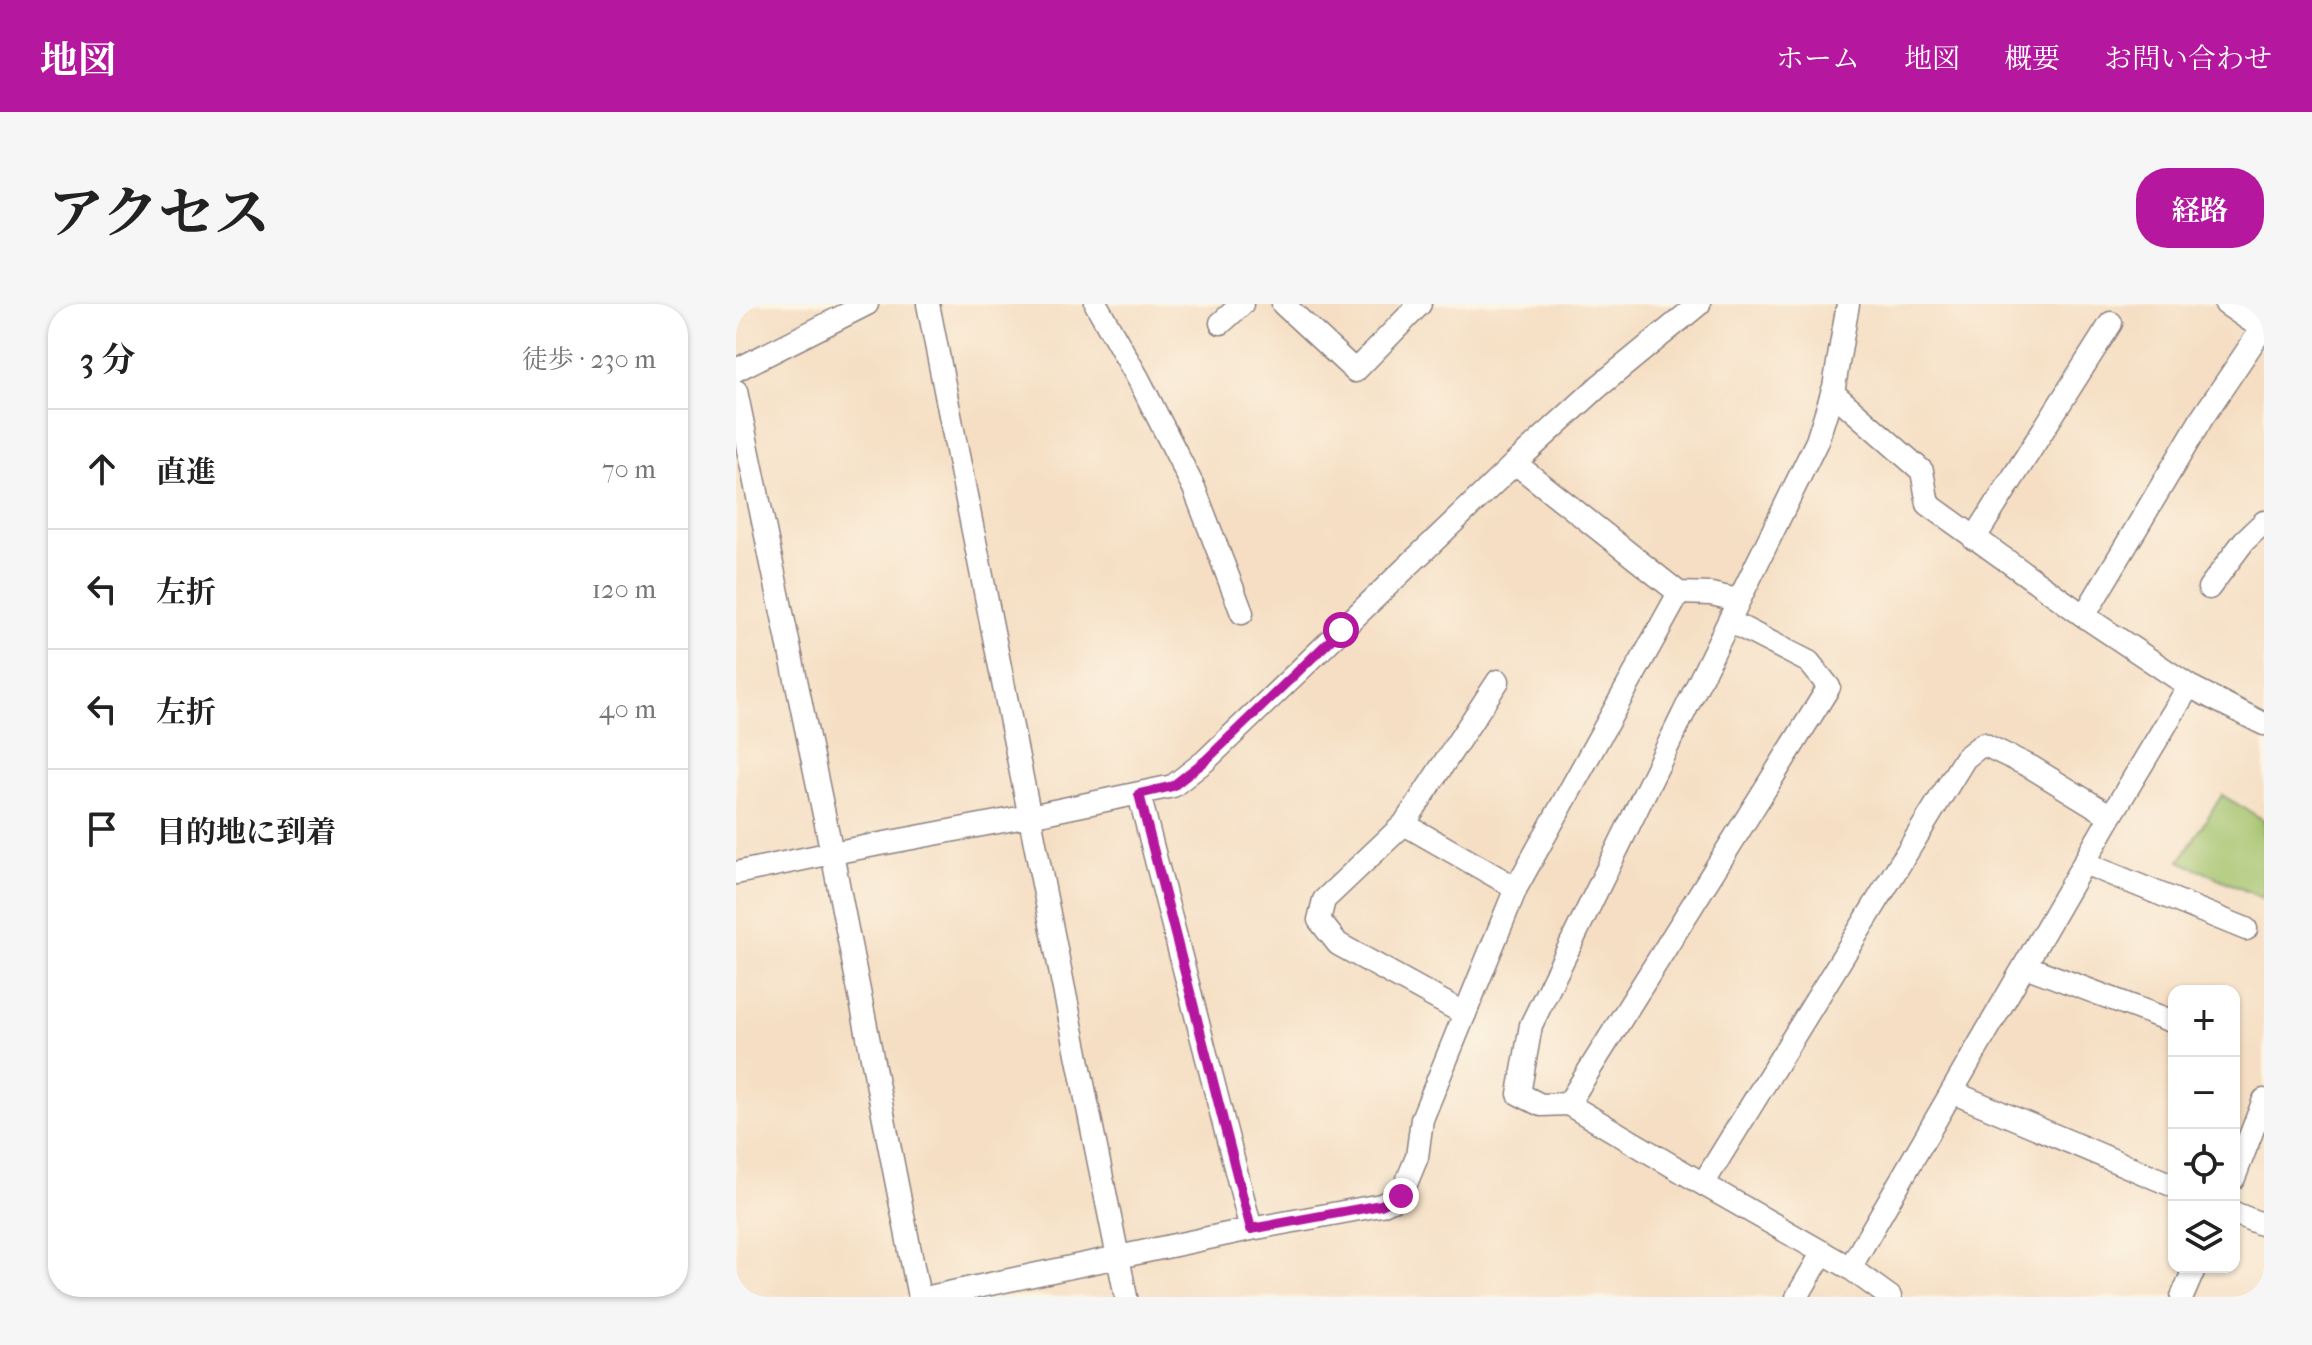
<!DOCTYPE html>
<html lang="ja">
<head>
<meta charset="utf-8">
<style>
  body { margin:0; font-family:"IM FELL French Canon","Noto Serif JP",serif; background:#f6f6f6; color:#222 }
  .controls { position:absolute; right:24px; bottom:24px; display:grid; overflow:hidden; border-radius:16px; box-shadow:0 2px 6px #0004 }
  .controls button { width:72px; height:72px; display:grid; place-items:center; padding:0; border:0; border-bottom:2px solid #e0e0e0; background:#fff; color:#222; font:40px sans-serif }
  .stop { position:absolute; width:24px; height:24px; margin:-18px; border:6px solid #b5179e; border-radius:50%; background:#fff }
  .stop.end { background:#b5179e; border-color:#fff; box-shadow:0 2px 8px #0008 }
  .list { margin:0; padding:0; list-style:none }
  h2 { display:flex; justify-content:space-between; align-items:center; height:104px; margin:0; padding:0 32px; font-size:34px }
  h2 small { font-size:26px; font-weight:400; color:#767676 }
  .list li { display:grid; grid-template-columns:52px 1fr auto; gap:24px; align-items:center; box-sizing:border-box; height:120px; padding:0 32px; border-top:2px solid #e0e0e0 }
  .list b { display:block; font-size:30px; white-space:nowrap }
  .list em { font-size:26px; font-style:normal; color:#767676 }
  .icon { flex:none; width:44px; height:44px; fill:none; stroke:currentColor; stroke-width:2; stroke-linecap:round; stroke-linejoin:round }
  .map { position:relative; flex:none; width:1528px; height:993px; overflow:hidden; border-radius:32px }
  header { display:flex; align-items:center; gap:48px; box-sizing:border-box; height:112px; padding:0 40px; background:#b5179e; color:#fff }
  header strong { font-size:38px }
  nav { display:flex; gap:44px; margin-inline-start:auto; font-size:28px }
  .intro { display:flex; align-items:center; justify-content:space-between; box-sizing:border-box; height:192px; padding:0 48px }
  h1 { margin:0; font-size:56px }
  .button { padding:20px 36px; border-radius:32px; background:#b5179e; color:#fff; font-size:28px; font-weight:700 }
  main { display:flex; gap:48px; padding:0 48px }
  aside { flex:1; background:#fff; border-radius:32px; box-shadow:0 2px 6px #0004 }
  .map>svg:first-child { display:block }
  .green { fill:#a0c169; stroke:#617252; stroke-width:2 }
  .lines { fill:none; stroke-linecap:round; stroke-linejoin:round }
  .street-casing { stroke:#8c807f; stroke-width:25 }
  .street { stroke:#fff; stroke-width:22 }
  .route { stroke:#b5179e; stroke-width:10 }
</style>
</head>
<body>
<header>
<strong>地図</strong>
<nav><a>ホーム</a><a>地図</a><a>概要</a><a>お問い合わせ</a></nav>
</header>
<div class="intro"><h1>アクセス</h1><a class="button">経路</a></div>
<main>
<aside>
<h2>3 分<small>徒歩 · 230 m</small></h2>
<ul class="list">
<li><svg class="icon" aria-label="ahead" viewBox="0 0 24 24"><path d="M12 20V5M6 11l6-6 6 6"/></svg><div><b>直進</b></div><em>70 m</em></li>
<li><svg class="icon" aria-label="left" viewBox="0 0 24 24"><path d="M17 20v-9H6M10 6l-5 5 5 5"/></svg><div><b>左折</b></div><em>120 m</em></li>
<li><svg class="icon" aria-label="left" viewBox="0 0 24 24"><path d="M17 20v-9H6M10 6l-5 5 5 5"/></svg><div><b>左折</b></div><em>40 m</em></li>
<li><svg class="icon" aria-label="arrive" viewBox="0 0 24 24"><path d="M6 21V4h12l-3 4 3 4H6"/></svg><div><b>目的地に到着</b></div></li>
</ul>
</aside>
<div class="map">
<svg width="1528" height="993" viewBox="0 0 1528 993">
  <rect width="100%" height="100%" fill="#fcf5e5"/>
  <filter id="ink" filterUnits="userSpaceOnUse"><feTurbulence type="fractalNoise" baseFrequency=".0125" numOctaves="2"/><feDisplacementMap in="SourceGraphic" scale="16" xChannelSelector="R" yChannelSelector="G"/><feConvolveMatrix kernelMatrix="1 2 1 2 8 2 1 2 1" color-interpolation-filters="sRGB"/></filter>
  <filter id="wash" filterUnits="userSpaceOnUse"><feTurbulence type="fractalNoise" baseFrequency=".006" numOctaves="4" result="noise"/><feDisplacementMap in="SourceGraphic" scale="32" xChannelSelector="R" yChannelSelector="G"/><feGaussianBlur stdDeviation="1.8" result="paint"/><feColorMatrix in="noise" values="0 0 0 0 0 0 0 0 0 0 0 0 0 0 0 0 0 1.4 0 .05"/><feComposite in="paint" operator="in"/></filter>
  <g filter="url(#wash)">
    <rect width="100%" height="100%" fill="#f5dec3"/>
    <path class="green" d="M 1486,491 L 1528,516 L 1528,595 L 1444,557 Z"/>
  </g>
  <g filter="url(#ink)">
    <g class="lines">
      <g class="street-casing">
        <path id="street" d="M 192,0 C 255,331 324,662 390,993
          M 360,0 L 403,76 L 458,184 L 506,309
          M 547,0 L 619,67 L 684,0
          M 1112,0 L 1098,83 L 1081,137 L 795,721 L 783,790 L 805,801 L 832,800 L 967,880 L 1114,964 L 1154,993
          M 1490,0 L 1528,26
          M 485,19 L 506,0
          M 0,66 L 131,0
          M 0,87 L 96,549 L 183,993
          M 1096,88 L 1186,167 L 1192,200 L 1348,312 L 1453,382 L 1528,420
          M 779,159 L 862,83 L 963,0
          M 1238,235 L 1375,19
          M 1473,284 L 1508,237 L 1528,218
          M 1348,312 L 1466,114 L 1526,25
          M 403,490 L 515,925
          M 668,520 L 780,584
          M 1348,559 L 1510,625
          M 0,569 L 96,549 L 294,512 L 437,482 L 469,457 L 779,159 L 943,289
          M 1289,662 L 1438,718
          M 729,710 L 602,640 L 583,616 L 588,596 L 668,520 L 762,377
          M 1216,788 L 1438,882
          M 832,800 L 1093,383 L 1073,358 L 993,317
          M 1498,874 L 1528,796
          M 967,880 L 1229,454 L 1247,440 L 1295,463 L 1375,512
          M 1498,909 L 1528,921
          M 1114,964 L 1375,512 L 1453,382
          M 193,993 L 515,925 L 645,901 L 665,892 L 681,853 L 686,815 L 780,584 L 943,289 L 975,290 L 1002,296
          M 1061,993 L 1087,948
          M 1446,993 L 1459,963"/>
      </g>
      <use href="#street" class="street"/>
    </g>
  </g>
  <g class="lines" filter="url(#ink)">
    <path class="route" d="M 605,326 L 469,457 L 437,482 L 403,490 L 515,925 L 645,901 L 665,892"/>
  </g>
</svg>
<div class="controls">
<button>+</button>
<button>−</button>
<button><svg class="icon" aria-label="locate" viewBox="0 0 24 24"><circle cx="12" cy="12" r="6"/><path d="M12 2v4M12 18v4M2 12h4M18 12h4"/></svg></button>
<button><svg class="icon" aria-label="layers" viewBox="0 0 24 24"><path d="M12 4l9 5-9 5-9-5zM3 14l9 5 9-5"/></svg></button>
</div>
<div class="stop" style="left:605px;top:326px"></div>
<div class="stop end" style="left:665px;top:892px"></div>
</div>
</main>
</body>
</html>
